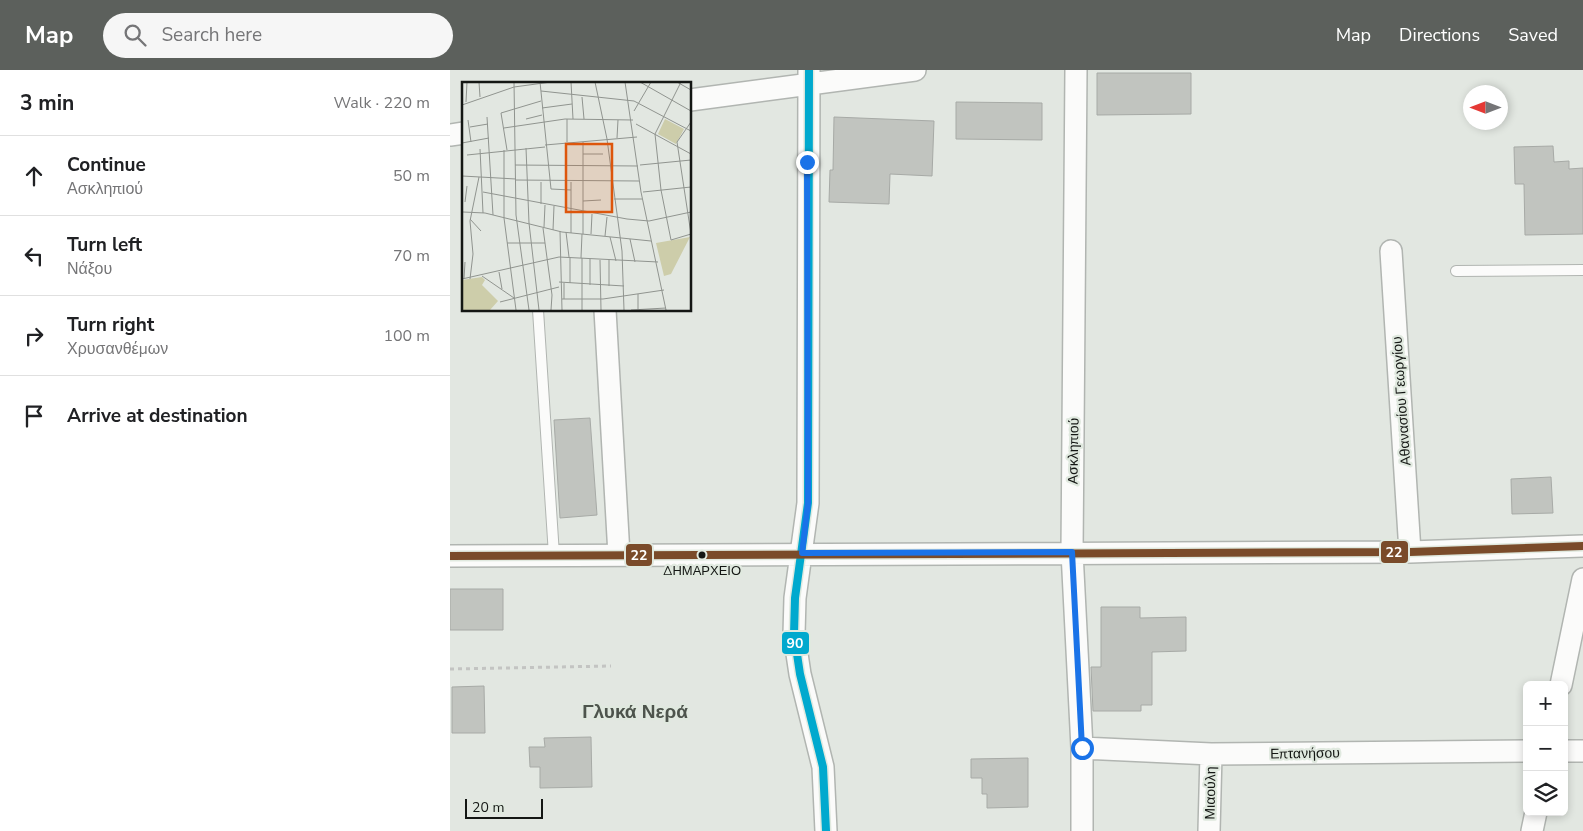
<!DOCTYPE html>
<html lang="en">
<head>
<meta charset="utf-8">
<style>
  body { margin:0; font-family:"Nunito Sans",sans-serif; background:#f6f6f6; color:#202124 }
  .controls { position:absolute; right:15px; bottom:15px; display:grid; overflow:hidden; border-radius:8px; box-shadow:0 2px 8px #0003 }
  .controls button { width:45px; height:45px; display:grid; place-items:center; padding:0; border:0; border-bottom:1px solid #e0e0e0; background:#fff; color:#202124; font:25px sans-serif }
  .compass { position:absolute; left:1013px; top:15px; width:45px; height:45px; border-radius:50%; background:#fff; box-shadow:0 2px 8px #0003; rotate:270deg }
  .scale { position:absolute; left:15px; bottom:12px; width:78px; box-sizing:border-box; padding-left:5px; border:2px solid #141714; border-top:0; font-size:14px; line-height:18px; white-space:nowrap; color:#141714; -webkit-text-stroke:4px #e0e9df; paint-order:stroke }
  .stop { position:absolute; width:15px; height:15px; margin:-11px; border:4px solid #1a73e8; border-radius:50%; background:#fff }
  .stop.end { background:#1a73e8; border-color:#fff; box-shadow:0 1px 5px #0008 }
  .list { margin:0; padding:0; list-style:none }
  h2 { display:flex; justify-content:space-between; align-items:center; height:65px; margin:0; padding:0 20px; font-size:21px }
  h2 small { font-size:16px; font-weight:400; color:#757577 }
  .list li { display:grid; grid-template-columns:32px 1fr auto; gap:15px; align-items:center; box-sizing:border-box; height:80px; padding:0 20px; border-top:1px solid #e0e0e0 }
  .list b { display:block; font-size:19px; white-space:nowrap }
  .list p { margin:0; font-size:16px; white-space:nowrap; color:#757577 }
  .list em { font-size:16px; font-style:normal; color:#757577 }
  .icon { flex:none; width:28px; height:28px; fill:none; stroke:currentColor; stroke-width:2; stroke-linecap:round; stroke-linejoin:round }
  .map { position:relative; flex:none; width:1133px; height:761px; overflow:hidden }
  header { display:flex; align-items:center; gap:30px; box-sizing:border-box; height:70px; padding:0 25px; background:#5c605c; color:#fff }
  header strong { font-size:24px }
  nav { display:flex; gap:28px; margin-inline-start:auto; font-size:18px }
  .search { width:350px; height:45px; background:#f6f6f6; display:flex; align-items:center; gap:12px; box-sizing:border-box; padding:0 18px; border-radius:28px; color:#757577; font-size:19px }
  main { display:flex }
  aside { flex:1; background:#fff }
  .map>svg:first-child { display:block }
  .building { fill:#c1c4bf; stroke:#a7aaa6 }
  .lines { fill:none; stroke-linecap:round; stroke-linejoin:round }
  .service-casing { stroke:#b1b5b1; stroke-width:12 }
  .minor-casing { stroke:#b1b5b1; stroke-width:24 }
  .path { stroke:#c3c4c2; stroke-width:3; stroke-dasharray:4 4; stroke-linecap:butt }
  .service { stroke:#fbfbfa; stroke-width:10 }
  .minor { stroke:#fbfbfa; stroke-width:21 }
  .bus-1-casing { stroke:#e0e9df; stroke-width:11 }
  .bus-2-casing { stroke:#e0e9df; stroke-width:11 }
  .bus-1 { stroke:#00a9ce; stroke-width:8 }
  .bus-2 { stroke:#7a4b2a; stroke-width:8 }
  .route { stroke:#1a73e8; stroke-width:6 }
  .bus-dot { fill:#141714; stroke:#e0e9df; stroke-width:2 }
  .labels { text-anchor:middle; stroke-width:4.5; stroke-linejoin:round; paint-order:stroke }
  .bus-label { font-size:13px; fill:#141714; stroke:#e0e9df }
  .street-label { font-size:14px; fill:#141714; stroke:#e0e9df }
  .district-label { font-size:19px; font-weight:bold; fill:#4d544c; stroke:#e0e9df }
  .inset-road { fill:none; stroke:#90948f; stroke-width:1 }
  .view { fill:#dd560c; fill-opacity:0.15; stroke:#dd560c; stroke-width:2.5 }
  .inset-edge { fill:none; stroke:#141714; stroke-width:2.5 }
  .line-badge { stroke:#e0e9df; stroke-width:2 }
  .badge-label { font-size:14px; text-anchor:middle; font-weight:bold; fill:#fff }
</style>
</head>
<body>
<header>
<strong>Map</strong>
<div class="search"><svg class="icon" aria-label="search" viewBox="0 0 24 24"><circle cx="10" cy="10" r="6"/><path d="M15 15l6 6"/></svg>Search here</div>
<nav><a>Map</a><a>Directions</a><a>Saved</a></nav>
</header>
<main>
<aside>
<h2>3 min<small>Walk · 220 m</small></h2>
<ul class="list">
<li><svg class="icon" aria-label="ahead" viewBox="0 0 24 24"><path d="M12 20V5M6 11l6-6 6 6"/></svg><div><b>Continue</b><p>Ασκληπιού</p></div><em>50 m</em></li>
<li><svg class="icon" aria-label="left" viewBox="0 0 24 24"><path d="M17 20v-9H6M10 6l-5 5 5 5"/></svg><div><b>Turn left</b><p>Νάξου</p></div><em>70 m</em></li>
<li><svg class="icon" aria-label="right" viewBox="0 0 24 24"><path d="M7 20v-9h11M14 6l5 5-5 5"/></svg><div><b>Turn right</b><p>Χρυσανθέμων</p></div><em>100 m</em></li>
<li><svg class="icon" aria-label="arrive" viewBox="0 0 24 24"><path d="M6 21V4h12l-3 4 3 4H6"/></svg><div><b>Arrive at destination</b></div></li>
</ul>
</aside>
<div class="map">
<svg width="1133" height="761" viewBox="0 0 1133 761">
  <rect width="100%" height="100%" fill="#e2e7e1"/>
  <path class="building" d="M 647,3 L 741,3 L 741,44 L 647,45 Z
    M 506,32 L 592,33 L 592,70 L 506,69 Z
    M 384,47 L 484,51 L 482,106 L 440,104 L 439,134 L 379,132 L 380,100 L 383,100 Z
    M 1103,76 L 1104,92 L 1119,91 L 1119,99 L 1133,98 L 1133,164 L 1075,165 L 1074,114 L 1065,114 L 1064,77 Z
    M 140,348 L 147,445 L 110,448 L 104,350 Z
    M 1101,407 L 1103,443 L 1062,444 L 1061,409 Z
    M 0,519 L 53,519 L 53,560 L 0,560 Z
    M 651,537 L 690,537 L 690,548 L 736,547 L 736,581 L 702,582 L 702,635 L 691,635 L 691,641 L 643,641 L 641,597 L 651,597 Z
    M 34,616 L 35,663 L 2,663 L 2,617 Z
    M 141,667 L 142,717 L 90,718 L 90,697 L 80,697 L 79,677 L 95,677 L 94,668 Z
    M 578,688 L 578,737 L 537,738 L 537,724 L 532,724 L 532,708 L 521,708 L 521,689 Z"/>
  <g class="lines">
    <g class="service-casing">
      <path id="service" d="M 1006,201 L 1133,200
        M 88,240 L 104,485"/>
    </g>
    <g class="minor-casing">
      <path id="minor" d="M 359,0 L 358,433 L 345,528 L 344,564 L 350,604 L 373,697 L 376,761
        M 626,0 L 622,482 L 632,678 L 632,761
        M 240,30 L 465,0
        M 0,65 L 14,63
        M 941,181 L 960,482
        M 155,240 L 169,485
        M 0,486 L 960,482 L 1133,476
        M 1111,615 L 1133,509
        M 632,678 L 761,684 L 1077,681
        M 1114,681 L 1133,681
        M 759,761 L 761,684
        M 1082,761 L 1086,742"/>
    </g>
    <path class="path" d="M 0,599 L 161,596"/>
    <use href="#service" class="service"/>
    <use href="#minor" class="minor"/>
    <g class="bus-1-casing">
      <path id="bus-1" d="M 359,0 L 358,433 L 345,528 L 344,564 L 350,604 L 373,697 L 376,761"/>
    </g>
    <g class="bus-2-casing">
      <path id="bus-2" d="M 0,486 L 960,482 L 1133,476"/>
    </g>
    <use href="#bus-1" class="bus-1"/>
    <use href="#bus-2" class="bus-2"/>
  </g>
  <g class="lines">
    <path class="route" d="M 357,92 L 358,433 L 352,483 L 622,482 L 632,678"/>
  </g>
  <circle class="bus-dot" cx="252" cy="485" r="4.5"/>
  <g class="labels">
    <g class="bus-label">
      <text x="252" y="505">ΔΗΜΑΡΧΕΙΟ</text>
    </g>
    <g class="street-label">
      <text transform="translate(951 331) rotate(-94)" y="5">Αθανασίου Γεωργίου</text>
      <text transform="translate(623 381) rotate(-89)" y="5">Ασκληπιού</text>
      <text transform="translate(855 683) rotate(-1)" y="5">Επτανήσου</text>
      <text transform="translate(760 723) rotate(-89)" y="5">Μιαούλη</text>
    </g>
    <g class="district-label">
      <text x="185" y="648">Γλυκά Νερά</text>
    </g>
  </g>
  <g transform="translate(12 12)">
    <rect width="229" height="229" fill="#e2e7e1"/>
    <path d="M 203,37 L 222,47 L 214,62 L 196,52 ZM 228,155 L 209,192 L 202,194 L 194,161 ZM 20,195 L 23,198 L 20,203 L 36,219 L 28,228 L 0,228 L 0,198 Z" fill="#cdcdaa"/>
    <path class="inset-road" d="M 17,0 L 18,15M 52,0 L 54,133 L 67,228M 78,0 L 89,107 L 109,108M 109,0 L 111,37M 133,0 L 145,57 L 160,169 L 162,228M 163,0 L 179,110 L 204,228M 178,0 L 229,29M 215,0 L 229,8M 219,0 L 193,52 L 199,108 L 209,158 L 229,152 L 215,60 L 229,40M 52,5 L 89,0M 79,9 L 172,19 L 229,49M 120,15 L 122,37M 4,20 L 5,0M 0,23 L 52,5M 80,26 L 110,22M 172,29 L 189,0M 25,35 L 31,133M 64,37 L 80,33M 105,37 L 105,60M 6,38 L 9,60M 174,42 L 229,72M 8,45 L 26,42M 42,46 L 103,37 L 171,38M 155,56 L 156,38M 121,60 L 121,152M 0,61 L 27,56M 83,63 L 175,55M 64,66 L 67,141 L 77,228M 18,67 L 21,131M 42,68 L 42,136 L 54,228M 45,68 L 39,31 L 79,19M 121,72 L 141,72M 5,73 L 83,65M 53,83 L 176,84M 178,83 L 229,78M 0,94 L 54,97M 54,98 L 177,99M 21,110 L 165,137 L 187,139 L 229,130M 181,110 L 229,105M 152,117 L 180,117M 121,119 L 139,118M 3,120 L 5,104M 79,122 L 79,100M 1,130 L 23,131 L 100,150 L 189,159M 8,137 L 19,149M 82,145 L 83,123M 81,146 L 90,213 L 89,228M 91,148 L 92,124M 98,149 L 100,228M 104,150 L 107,175M 109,151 L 109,100M 129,152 L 130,132M 143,154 L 145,135M 148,155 L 154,179M 168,157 L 173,180M 45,161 L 83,161M 119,176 L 120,152M 120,176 L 120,228M 138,178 L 139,228M 37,190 L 40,207M 20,194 L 52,216M 0,197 L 97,175 L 196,180M 2,197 L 3,180M 8,197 L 11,172 L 8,139 L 17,95M 97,200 L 162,204M 108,201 L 108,175M 128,203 L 128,177M 147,204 L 147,178M 100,217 L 141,217 L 202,208M 102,217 L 102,201M 38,220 L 97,205M 169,228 L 204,226M 176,228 L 176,212"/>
    <path class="view" d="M 104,62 L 150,62 L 150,130 L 104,130 Z"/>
    <rect width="229" height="229" class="inset-edge"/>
  </g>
  <g class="line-badge">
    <rect x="930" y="470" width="29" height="24" rx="5" fill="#7a4b2a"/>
    <rect x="175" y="473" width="28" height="24" rx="5" fill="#7a4b2a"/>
    <rect x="331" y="561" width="29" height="24" rx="5" fill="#00a9ce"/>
  </g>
  <g class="badge-label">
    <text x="944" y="487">22</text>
    <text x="189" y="490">22</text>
    <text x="345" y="578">90</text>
  </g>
</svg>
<div class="controls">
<button>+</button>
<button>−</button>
<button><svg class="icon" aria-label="layers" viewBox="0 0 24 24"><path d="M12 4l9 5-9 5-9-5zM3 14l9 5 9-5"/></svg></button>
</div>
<svg class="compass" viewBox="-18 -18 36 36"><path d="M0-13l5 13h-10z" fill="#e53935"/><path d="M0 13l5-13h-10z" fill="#757577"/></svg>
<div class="scale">20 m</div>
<div class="stop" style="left:632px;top:678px"></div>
<div class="stop end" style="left:357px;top:92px"></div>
</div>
</main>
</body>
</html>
